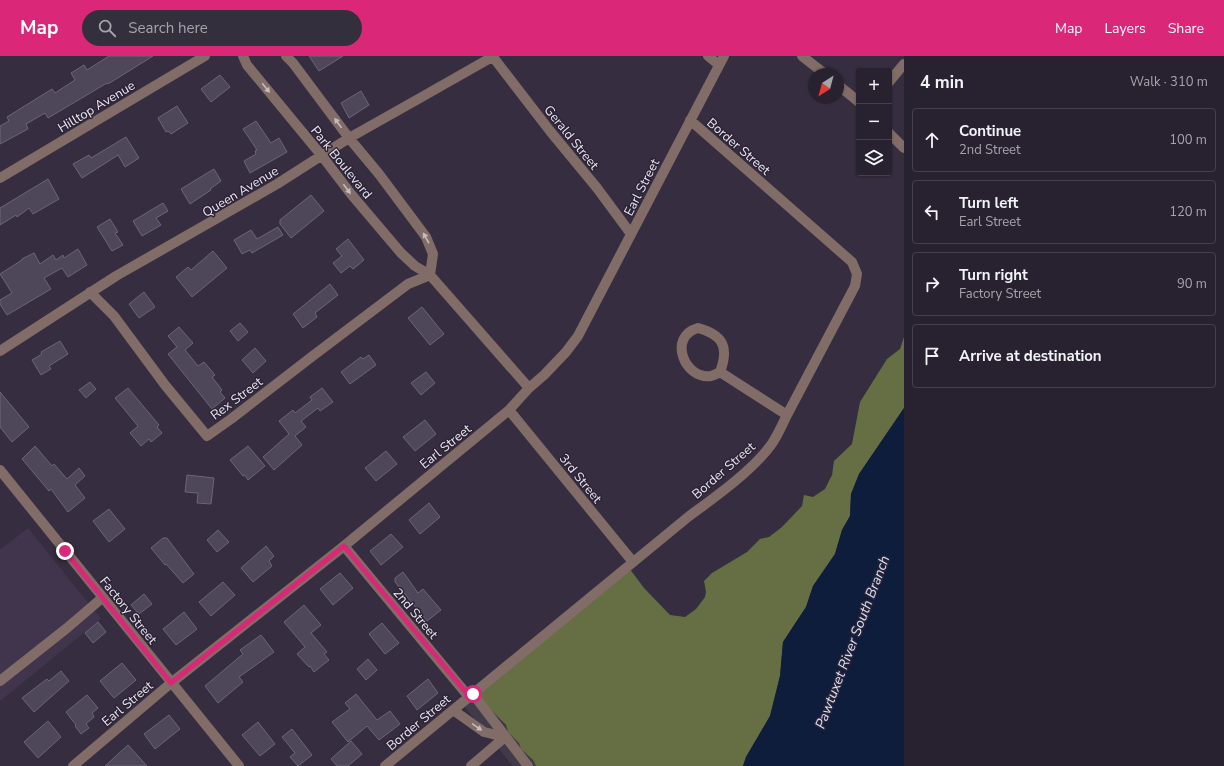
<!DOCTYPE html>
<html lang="en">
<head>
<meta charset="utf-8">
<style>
  body { margin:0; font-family:"Nunito Sans",sans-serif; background:#342f3c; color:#f1f3f6 }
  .controls { position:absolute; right:12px; top:12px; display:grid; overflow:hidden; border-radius:4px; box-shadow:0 1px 3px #0004 }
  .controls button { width:36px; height:36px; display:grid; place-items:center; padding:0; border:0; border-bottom:1px solid #443f4c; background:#282230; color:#f1f3f6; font:20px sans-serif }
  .compass { position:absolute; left:808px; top:12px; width:36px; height:36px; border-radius:50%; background:#282230; box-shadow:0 1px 3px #0004; rotate:216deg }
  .stop { position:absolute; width:12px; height:12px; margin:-9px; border:3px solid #db2777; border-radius:50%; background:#fff }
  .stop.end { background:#db2777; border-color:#fff; box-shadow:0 1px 4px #0008 }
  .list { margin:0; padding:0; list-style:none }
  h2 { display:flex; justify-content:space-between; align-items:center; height:52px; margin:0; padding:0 16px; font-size:17px }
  h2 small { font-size:13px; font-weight:400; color:#a5a4ab }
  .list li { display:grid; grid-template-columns:26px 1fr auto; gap:12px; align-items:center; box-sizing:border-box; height:64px; margin:0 8px 8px; padding:0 8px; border:1px solid #443f4c; border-radius:4px }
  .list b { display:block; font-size:15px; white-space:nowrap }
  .list p { margin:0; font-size:13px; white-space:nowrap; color:#a5a4ab }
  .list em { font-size:13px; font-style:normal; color:#a5a4ab }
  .icon { flex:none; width:22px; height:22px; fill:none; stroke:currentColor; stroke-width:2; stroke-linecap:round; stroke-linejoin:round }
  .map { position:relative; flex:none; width:904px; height:710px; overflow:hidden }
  header { display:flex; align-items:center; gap:24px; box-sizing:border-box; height:56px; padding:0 20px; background:#db2777; color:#fff }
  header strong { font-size:19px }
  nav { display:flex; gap:22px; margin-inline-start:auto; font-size:14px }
  .search { width:280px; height:36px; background:#342f3c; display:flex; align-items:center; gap:10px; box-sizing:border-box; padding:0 14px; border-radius:22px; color:#a5a4ab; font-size:15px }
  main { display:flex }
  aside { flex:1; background:#282230 }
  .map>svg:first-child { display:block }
  .industrial { fill:#403a49 }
  .built { fill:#40354d }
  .forest { fill:#666e44 }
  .water { fill:#0e1d3c }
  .building { fill:#4e4659; stroke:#6d6479 }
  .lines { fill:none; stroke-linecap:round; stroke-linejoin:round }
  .minor { stroke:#816c67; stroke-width:10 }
  .oneway { fill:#c5bbc1 }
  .route { stroke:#db2777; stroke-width:5 }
  .labels { text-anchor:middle; stroke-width:3; stroke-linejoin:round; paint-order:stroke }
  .street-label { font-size:13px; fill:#eae5f1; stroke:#2c2436 }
  .water-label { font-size:14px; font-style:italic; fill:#d4e1fa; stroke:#2c2436 }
</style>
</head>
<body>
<header>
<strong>Map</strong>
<div class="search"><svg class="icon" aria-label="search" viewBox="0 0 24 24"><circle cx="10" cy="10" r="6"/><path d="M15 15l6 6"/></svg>Search here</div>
<nav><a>Map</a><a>Layers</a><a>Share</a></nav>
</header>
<main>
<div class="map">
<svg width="904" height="710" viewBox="0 0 904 710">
  <rect width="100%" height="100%" fill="#362e40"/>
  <path class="industrial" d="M 476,639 L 506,670 L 508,676 L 519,687 L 521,693 L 533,704 L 536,710 L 513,710 L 463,649 Z"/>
  <path class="built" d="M 28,472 L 101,563 L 0,645 L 0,494 Z"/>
  <path class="forest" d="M 904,281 L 904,352 L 859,418 L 851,438 L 850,460 L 842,474 L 835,498 L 813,530 L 806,551 L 783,586 L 780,620 L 770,660 L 746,701 L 743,710 L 536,710 L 533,704 L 521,693 L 519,687 L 508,676 L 506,669 L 476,639 L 629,512 L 644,532 L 670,559 L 685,561 L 696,553 L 705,541 L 706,536 L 704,525 L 712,517 L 747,496 L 760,483 L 769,481 L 782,471 L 802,450 L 804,439 L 813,441 L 825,433 L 832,419 L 834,405 L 852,388 L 860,346 L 887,303 L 900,293 Z"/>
  <path class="water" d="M 904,352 L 904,710 L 743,710 L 746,701 L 770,660 L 780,620 L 783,586 L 806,551 L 813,530 L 835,498 L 842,474 L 850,460 L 851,438 L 859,418 Z"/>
  <path class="building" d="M 109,0 L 153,0 L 108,28 L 107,27 L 48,62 L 45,57 L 26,68 L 28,73 L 0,88 L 0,70 L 9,65 L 7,61 L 52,33 L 55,37 L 75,24 L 71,17 L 84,9 L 87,14 Z
    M 309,0 L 343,0 L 319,15 Z
    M 220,19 L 230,31 L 211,46 L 201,33 Z
    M 361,35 L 369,49 L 349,62 L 341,47 Z
    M 177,50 L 188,67 L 171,78 L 168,75 L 166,76 L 158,62 Z
    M 256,65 L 271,87 L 279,82 L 287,96 L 250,117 L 244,105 L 256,98 L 255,95 L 257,94 L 243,73 Z
    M 126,81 L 139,102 L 125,111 L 118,99 L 82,122 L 73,108 L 89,99 L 91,102 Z
    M 214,113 L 221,125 L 210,133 L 211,134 L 190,148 L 181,133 Z
    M 48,123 L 59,143 L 33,158 L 29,152 L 17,161 L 16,159 L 0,169 L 0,152 Z
    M 311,139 L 324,155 L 291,182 L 280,168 L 280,164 Z
    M 163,147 L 168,155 L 156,162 L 161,169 L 142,180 L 133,165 Z
    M 110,163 L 118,176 L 115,177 L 123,189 L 112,195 L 97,171 Z
    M 278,171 L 283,179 L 252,197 L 250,194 L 242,198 L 234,184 L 251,174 L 257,183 Z
    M 348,183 L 364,204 L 353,213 L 350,210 L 341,217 L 333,207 L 342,200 L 336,193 Z
    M 78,193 L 87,209 L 68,221 L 62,212 L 44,222 L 51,233 L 7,259 L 0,248 L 0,244 L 12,237 L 0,218 L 22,204 L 22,203 L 34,197 L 40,208 L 53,199 L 56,204 L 63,199 L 64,202 Z
    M 213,195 L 227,212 L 192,241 L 176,221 L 188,211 L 191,214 Z
    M 330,228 L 338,239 L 315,257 L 317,261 L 303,272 L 293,258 Z
    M 144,236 L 155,251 L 139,262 L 129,248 Z
    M 422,251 L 444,278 L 430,289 L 408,262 Z
    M 240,267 L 248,276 L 238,285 L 230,275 Z
    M 179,271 L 193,287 L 185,294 L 198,310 L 204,306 L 215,319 L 212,321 L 222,334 L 220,336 L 225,342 L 212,353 L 168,298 L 177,291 L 168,280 Z
    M 60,285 L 68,298 L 49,310 L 51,313 L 41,319 L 32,304 L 42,298 L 41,296 Z
    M 255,292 L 266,305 L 253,317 L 242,304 Z
    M 369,299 L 376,309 L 350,328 L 341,316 L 361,301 L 363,303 Z
    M 426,316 L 435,327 L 421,339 L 411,327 Z
    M 90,326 L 96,333 L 86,342 L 79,334 Z
    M 128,332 L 159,369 L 157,371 L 162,377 L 151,386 L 149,383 L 141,390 L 130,377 L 138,370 L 115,342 Z
    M 322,332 L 333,346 L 320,355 L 318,352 L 301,365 L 306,371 L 295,380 L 302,389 L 274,414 L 263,401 L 289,378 L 279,365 L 293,354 L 295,357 L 312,344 L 310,341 Z
    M 0,336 L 29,371 L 12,386 L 0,371 Z
    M 425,364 L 436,378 L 415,395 L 403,381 Z
    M 35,390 L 52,410 L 54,408 L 67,423 L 79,412 L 85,420 L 75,429 L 85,442 L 68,456 L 51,433 L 49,435 L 22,403 Z
    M 248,390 L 265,410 L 248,424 L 245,419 L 243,420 L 230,404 Z
    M 386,395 L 397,408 L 376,425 L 365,412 Z
    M 187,419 L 214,422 L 211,448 L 197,447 L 198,437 L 185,436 Z
    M 429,447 L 440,461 L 420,478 L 409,464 Z
    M 109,453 L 125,473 L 109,486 L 93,465 Z
    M 218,474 L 229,486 L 217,496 L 207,484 Z
    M 391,478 L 403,491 L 381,509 L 370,495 Z
    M 163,482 L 167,482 L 194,518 L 183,527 L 166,508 L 165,509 L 151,492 Z
    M 266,490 L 274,500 L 269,505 L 272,510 L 253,526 L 241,512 Z
    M 403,516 L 418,537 L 423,533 L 441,554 L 427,565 L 395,526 L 395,522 Z
    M 340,517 L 353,532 L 333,549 L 320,533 Z
    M 223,526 L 235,539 L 211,560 L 199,546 Z
    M 144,538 L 152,548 L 139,558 L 131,549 Z
    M 304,549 L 321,569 L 311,577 L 327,596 L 324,598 L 329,604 L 314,616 L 310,610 L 309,611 L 297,598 L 305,591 L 284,566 Z
    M 184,556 L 197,573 L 176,589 L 163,573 Z
    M 98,566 L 106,576 L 93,587 L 85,577 Z
    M 382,567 L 399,587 L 385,598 L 369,578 Z
    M 261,579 L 274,596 L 239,621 L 243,626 L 218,647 L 205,630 L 243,598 L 240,594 Z
    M 368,603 L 377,614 L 366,624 L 357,613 Z
    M 122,607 L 136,624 L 114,642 L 100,625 Z
    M 61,615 L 69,625 L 34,656 L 22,642 L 47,623 L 49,625 Z
    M 428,623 L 438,637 L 417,654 L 407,640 Z
    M 356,638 L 377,664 L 390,655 L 400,668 L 379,684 L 367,670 L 348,686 L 332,666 L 350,653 L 345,647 Z
    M 87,639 L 98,652 L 92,657 L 94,661 L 86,668 L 89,672 L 81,678 L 75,670 L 76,669 L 66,656 Z
    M 169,659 L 180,673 L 155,693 L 144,678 Z
    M 48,665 L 61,681 L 38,702 L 24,686 Z
    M 258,666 L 275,688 L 260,700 L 242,679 Z
    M 292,673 L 312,699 L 298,710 L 290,701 L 295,697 L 282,681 Z
    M 351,685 L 362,698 L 348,710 L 337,710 L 331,703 Z
    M 128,689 L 147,710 L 105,710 Z"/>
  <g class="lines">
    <path class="minor" d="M 243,0 L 247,9 L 322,100 L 351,138 L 401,197 L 415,210 L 430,219 L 529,332
      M 286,0 L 293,7 L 349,82 L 379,118 L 426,181 L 433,198 L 430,219
      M 708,0 L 719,9
      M 802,0 L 825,18
      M 493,1 L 550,75 L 597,132 L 631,178
      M 889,26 L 904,8
      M 838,29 L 859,46
      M 889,77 L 904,92
      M 0,122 L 205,0
      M 90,236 L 114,260 L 165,329 L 207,380 L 231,363 L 314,299 L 408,228 L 430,219
      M 698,272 C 724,279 729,292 720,316 C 717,318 714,319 711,320 C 685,324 667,281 698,272 Z
      M 0,295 L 116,220 L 277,128 L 349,82 L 420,42 L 494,0
      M 720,316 L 787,359
      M 509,354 L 633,506
      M 0,414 L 239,710
      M 344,490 L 469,641
      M 0,625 L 67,572 L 102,542
      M 473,638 L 528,710
      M 453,654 L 484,676 L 505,681
      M 73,710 L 171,627 L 344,490 L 509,354 L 529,332 L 544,319 L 566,296 L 578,280 L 724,0
      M 385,710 L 688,461 C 715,441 751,416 771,389 C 778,379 782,369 787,359 L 855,230 L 857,218 L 852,206 L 690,64
      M 471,710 L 505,681"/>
  </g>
  <defs><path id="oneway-solid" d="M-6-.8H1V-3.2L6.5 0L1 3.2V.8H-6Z"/></defs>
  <g class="oneway">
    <use href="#oneway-solid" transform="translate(266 32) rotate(51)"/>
    <use href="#oneway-solid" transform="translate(338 67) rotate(-126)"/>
    <use href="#oneway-solid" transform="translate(347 133) rotate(53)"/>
    <use href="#oneway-solid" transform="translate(426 182) rotate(-119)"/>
    <use href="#oneway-solid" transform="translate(477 671) rotate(35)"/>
  </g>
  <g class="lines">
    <path class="route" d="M 65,495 L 171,627 L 344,490 L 469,640 L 473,638"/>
  </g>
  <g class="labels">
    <g class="street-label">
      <text transform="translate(96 50) rotate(-31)" y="5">Hilltop Avenue</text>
      <text transform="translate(572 81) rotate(51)" y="5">Gerald Street</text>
      <text transform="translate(739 90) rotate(41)" y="5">Border Street</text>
      <text transform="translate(342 106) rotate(51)" y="5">Park Boulevard</text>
      <text transform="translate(641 131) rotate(-63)" y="5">Earl Street</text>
      <text transform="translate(240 135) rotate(-31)" y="5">Queen Avenue</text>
      <text transform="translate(236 342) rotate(-37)" y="5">Rex Street</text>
      <text transform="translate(445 390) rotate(-39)" y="5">Earl Street</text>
      <text transform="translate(723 414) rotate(-41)" y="5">Border Street</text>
      <text transform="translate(581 422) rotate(51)" y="5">3rd Street</text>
      <text transform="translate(129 554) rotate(51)" y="5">Factory Street</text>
      <text transform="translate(416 557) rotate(50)" y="5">2nd Street</text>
      <text transform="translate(127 647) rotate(-40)" y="5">Earl Street</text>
      <text transform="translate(418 666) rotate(-40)" y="5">Border Street</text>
    </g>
    <g class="water-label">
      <text transform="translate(852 586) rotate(-69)" y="5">Pawtuxet River South Branch</text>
    </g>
  </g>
</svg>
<div class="controls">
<button>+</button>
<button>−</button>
<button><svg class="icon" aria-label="layers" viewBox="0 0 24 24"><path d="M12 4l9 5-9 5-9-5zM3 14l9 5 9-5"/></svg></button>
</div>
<svg class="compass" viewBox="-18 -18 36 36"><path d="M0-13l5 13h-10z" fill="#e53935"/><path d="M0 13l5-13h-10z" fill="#a5a4ab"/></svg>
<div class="stop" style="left:473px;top:638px"></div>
<div class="stop end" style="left:65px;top:495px"></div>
</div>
<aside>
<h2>4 min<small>Walk · 310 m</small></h2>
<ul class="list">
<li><svg class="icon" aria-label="ahead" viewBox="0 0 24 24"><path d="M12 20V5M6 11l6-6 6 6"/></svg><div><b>Continue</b><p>2nd Street</p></div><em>100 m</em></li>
<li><svg class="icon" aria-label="left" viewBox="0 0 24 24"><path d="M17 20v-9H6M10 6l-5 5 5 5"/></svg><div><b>Turn left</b><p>Earl Street</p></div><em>120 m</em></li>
<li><svg class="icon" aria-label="right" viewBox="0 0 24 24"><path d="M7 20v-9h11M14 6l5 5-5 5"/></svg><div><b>Turn right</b><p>Factory Street</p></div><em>90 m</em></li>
<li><svg class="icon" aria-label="arrive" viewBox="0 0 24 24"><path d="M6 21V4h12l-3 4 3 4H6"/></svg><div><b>Arrive at destination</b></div></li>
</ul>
</aside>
</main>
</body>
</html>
